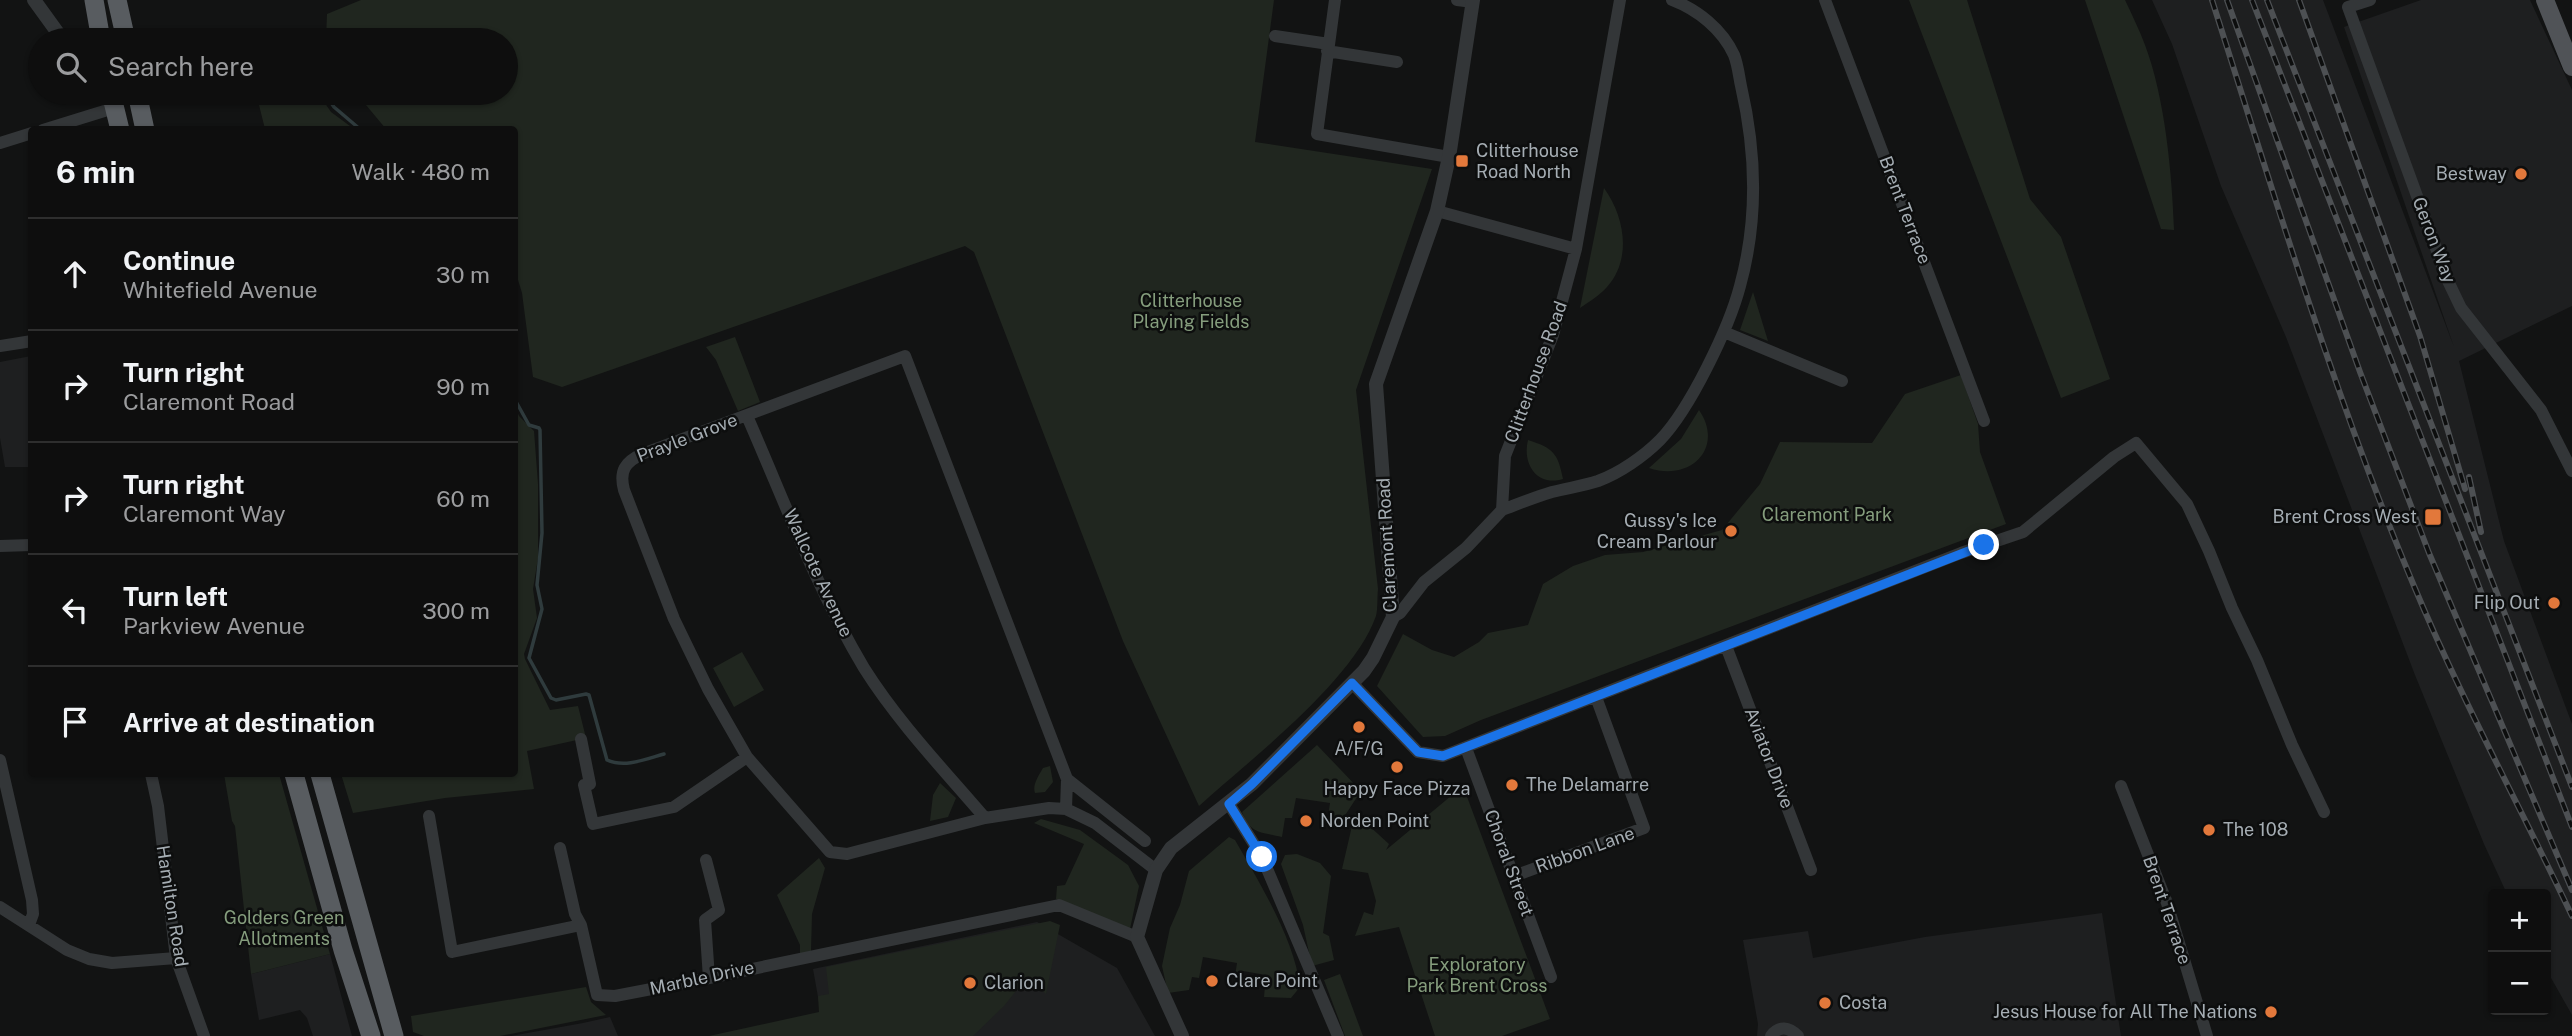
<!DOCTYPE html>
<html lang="en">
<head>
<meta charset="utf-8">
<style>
  body { margin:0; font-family:"Public Sans",sans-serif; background:#1c1c1c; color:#f1f3f6 }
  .controls { position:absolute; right:21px; bottom:21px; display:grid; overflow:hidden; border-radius:7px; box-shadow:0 2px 5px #0004 }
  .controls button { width:63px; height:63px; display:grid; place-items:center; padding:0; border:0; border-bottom:2px solid #2e2e2e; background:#0e0e0e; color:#f1f3f6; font:35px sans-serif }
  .stop { position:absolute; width:21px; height:21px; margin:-16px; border:5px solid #1a73e8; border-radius:50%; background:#fff }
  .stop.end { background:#1a73e8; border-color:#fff; box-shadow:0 2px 7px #0008 }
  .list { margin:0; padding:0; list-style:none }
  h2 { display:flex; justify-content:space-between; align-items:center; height:91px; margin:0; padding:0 28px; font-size:30px }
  h2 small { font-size:23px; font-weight:400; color:#9b9c9e }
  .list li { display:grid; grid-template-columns:46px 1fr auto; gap:21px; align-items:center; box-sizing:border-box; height:112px; padding:0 28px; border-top:2px solid #2e2e2e }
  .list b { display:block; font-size:26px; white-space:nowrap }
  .list p { margin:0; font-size:23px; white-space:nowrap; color:#9b9c9e }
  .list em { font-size:23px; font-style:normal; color:#9b9c9e }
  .icon { flex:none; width:38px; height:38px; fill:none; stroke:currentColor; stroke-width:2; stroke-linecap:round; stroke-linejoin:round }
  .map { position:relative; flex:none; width:2572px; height:1036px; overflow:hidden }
  .search { position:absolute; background:#0e0e0e; box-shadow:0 2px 5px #0004; left:28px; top:28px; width:490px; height:77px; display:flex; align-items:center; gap:18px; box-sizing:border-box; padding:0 24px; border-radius:38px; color:#9b9c9e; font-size:26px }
  .panel { position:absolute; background:#0e0e0e; box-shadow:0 2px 5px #0004; left:28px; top:126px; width:490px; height:651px; border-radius:7px }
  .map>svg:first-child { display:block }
  .built { fill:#1e1f20 }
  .green { fill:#20261f }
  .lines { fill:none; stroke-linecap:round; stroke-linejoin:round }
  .stream { stroke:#2f3b3d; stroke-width:3.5 }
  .minor { stroke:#333638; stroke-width:12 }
  .tertiary { stroke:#333638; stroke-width:14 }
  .primary { stroke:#505357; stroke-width:18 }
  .trunk { stroke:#585c60; stroke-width:19 }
  .rail-casing { stroke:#4d5053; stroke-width:6 }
  .rail { stroke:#0d0e0e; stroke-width:3.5; stroke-dasharray:10; stroke-linecap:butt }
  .route { stroke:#1a73e8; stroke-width:9 }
  .poi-dot { fill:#e2783b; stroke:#0d0e0e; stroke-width:2.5 }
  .labels { text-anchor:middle; stroke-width:5; stroke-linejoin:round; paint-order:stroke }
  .poi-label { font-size:18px; fill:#a5adb3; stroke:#0d0e0e; text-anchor:start }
  .street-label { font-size:18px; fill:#a5adb3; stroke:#0d0e0e }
  .park-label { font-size:18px; fill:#859d7d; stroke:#0d0e0e }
</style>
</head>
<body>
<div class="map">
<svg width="2572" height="1036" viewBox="0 0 2572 1036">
  <rect width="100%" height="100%" fill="#121313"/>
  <path class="built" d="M 2152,0 L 2323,0 L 2454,347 L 2344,27 L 2421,0 L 2530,0 L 2572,90 L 2572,306 L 2459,361 L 2504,541 L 2572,724 L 2572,1015 L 2546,969 L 2546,894 L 2507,894 L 2484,844 L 2415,675 L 2286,337 L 2221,186 L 2172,44 Z
    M 31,356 L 31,467 L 5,467 L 0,438 L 0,362 Z
    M 2102,913 L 2121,1036 L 1757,1036 L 1758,1024 L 1743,940 L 1808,931 L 1813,958 L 1925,937 Z
    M 1037,922 L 1117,968 L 1155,1036 L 825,1036 L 813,969 Z
    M 330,954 L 352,1036 L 313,1036 L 307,1018 L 300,1010 L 259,1020 L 251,974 Z
    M 610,1017 L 618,1036 L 511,1036 L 583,1023 Z"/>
  <path class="green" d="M 361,0 L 1274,0 L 1255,142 L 1432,169 L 1356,390 L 1378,589 C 1377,598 1378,608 1376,616 C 1353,681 1251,759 1199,806 L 1123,641 L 974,252 L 965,246 L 562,387 L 533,377 L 522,293 L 515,270 L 514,130 L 386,129 L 356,93 L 506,93 L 506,40 L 326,40 L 327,14 Z
    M 1909,0 L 1967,0 L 2030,199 L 2061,237 L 2110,379 L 2061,398 Z
    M 2085,0 L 2125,0 C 2132,15 2139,29 2145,45 C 2165,98 2172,173 2174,230 L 2161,229 Z
    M 256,93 L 318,93 L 331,112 L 354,129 L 265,129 Z
    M 1604,188 C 1625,217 1632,259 1607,287 C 1599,296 1590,301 1580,308 Z
    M 1753,292 L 1768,341 L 1740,330 Z
    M 735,337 L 760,402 L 738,411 L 716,360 L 706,347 Z
    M 1961,375 L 1978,424 L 1980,452 L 2006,524 L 1481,720 L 1445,736 L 1423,737 L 1377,686 L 1403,634 L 1432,650 L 1454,657 L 1479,642 L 1488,633 L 1528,625 L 1543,584 L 1573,566 L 1605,555 L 1643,552 L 1722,530 L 1760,484 L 1780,442 L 1872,443 L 1905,394 Z
    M 515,407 L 519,416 L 534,431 L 538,484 L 538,558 L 533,589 L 537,618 L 524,654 L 525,659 L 550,710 L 578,706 L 586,738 L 527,751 L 534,789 L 445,798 L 353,813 L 341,774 L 514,774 Z
    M 1699,410 C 1725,448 1690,482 1649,468 L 1681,439 Z
    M 1528,440 C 1553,448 1558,453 1563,479 C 1537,487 1522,464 1528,440 Z
    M 742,652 L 764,690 L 734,707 L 713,668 Z
    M 1317,745 L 1361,791 L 1338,826 L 1327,823 L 1330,803 L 1296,798 L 1292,818 L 1285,818 L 1282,837 C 1261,832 1250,834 1242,812 Z
    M 1050,766 L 1053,782 L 1045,792 L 1035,793 C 1032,785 1039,775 1043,768 Z
    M 224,774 L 279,774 L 330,954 L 251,974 L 235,826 L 232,821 Z
    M 940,783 L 956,798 L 948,817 L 930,821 L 933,795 Z
    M 1463,786 L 1550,1019 L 1502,1036 L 1435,1036 L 1399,927 L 1355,936 L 1364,912 L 1373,915 L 1376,901 L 1368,873 L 1342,869 L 1355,813 L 1389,844 L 1386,850 Z
    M 1041,819 L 1080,830 L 1128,865 L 1139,886 L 1130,929 L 1056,899 L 1057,886 L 1065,885 L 1084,844 L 1034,823 Z
    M 1229,837 L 1235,840 C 1259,882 1295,940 1300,987 L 1291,998 L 1264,997 L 1266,975 L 1243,971 L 1240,984 L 1234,983 L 1237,963 L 1203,957 L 1199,978 L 1192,977 L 1189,990 L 1168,993 L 1162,966 L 1170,928 L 1180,905 L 1189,871 Z
    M 1297,854 L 1320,863 L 1331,876 L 1323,933 L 1329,936 L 1334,960 L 1312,966 L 1303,925 L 1281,864 L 1285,855 Z
    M 819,858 L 825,868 L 812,914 L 811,951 L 800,954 L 800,945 L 777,895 Z
    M 1050,921 L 1060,925 L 1046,994 L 1028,976 L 1004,1006 L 973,1036 L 709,1036 L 819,1012 L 818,996 L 829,994 L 826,967 Z
    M 1340,974 L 1363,1036 L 1345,1036 L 1324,980 Z
    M 586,987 L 591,1002 L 606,1015 L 500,1036 L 424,1036 L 413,1032 L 411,1016 Z"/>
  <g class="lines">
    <path class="stream" d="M 324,93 L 334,107 L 361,130
      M 514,398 L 529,425 L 539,428 L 540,430 L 542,533 L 537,585 L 542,609 L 529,658 L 551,698 L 556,700 L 586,694 L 589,695 L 607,760 C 625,768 646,759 664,754"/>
    <path class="minor" d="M 1335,0 L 1317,134 L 1449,157
      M 1457,0 L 1473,2
      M 1825,0 L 1984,421
      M 2370,0 L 2348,7 L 2448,281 L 2461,308 L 2541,410 L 2572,471
      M 1275,36 L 1329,44
      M 1327,51 L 1397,62
      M 43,130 L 114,108
      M 0,143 L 32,133
      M 1437,211 L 1576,249
      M 1724,332 L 1842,381
      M 0,346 L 32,341
      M 747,416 C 784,500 816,588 864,668 C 898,722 943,769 985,818
      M 1502,510 C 1518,504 1535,497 1552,492 C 1567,488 1583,486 1598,481 C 1620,473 1644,456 1660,440 C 1690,409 1729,328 1740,286 C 1758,221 1756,151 1741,86 C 1739,77 1738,65 1734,55 C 1722,29 1698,10 1672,0
      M 0,546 L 32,545
      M 1393,617 L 1400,613 L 1424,582 L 1466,548 L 1502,510 L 1505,456 L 1553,335 L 1576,249 L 1620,0
      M 1726,646 L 1811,870
      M 1352,683 L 1418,752 L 1443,756 L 1961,553 L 2023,532 L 2114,457 L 2136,443 L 2187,504 L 2209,551 L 2232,608 L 2257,660 L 2292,745 L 2324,812
      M 581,739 L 590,784 L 584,785 L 593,824 L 674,807 L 747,757
      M 1466,748 L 1551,977
      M 0,760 L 32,900 L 33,914 L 29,925
      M 151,774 L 158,806 L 176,958 L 204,1036
      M 1067,779 L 1145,841
      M 2121,786 L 2167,903 L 2207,1036
      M 1229,804 L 1262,857 L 1338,1036
      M 1066,809 L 1067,779 L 905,356 L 642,454 C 625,462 619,471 624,490 L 674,619 L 708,689 L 747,757 L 830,852 L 847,854 L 985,818 L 1049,808 L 1066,809 L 1095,823 L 1156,870
      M 429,816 L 452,952 L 581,925 L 597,995 L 615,996 L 709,978 L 1059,905 L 1137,937
      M 560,848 L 575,914 L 581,925
      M 706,860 L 719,910 L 705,920 L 709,978
      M 1514,876 L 1644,828 L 1596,697
      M 0,907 L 67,950 L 89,959 L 112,963 L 176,958
      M 1771,1036 C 1779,1025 1789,1027 1798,1036"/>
    <path class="tertiary" d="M 34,0 L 63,40
      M 1182,1036 L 1137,937 L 1156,870 L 1171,848 L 1252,784 L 1364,671 L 1373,658 L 1393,617 L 1376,384 L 1437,211 L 1449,157 L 1473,0"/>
    <path class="primary" d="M 2545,0 L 2572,67"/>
    <path class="trunk" d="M 94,0 L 101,40
      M 117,0 L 126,40
      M 111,93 L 120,130
      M 137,93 L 145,130
      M 294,774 L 343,950 L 371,1036
      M 320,774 L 394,1036"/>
    <g class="rail-casing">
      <path id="rail" d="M 2212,0 C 2275,197 2334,396 2414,586 C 2461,699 2520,806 2572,916
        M 2227,0 L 2360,372 L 2429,553 L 2572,890
        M 2252,0 L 2572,827
        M 2267,0 L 2572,787
        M 2299,0 L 2420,336 L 2465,489
        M 2469,477 L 2481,532"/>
    </g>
    <use href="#rail" class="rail"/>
  </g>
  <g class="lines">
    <path class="route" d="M 1262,857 L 1229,804 L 1252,784 L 1352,683 L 1418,752 L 1443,756 L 1984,545"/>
  </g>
  <g class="poi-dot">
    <rect x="1455" y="154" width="14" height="14" rx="3.5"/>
    <circle cx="2521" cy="174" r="7"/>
    <rect x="2424" y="508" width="18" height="18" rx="3.5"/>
    <circle cx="1731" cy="531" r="7"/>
    <circle cx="2554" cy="603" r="7"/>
    <circle cx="1359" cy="727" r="7"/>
    <circle cx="1397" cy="767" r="7"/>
    <circle cx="1512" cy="785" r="7"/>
    <circle cx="1306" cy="821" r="7"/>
    <circle cx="2209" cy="830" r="7"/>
    <circle cx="1212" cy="981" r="7"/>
    <circle cx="970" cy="983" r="7"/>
    <circle cx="1825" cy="1003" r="7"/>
    <circle cx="2271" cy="1012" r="7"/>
  </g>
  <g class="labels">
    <g class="poi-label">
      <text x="1476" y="157">Clitterhouse<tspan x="1476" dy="21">Road North</tspan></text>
      <text x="2507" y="180" text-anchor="end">Bestway</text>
      <text x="2417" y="523" text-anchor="end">Brent Cross West</text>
      <text x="1717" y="527" text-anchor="end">Gussy's Ice<tspan x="1717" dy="21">Cream Parlour</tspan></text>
      <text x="2540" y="609" text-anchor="end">Flip Out</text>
      <text x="1359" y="755" text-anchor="middle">A/F/G</text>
      <text x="1526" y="791">The Delamarre</text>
      <text x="1397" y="795" text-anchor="middle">Happy Face Pizza</text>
      <text x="1320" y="827">Norden Point</text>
      <text x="2223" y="836">The 108</text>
      <text x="1226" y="987">Clare Point</text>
      <text x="984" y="989">Clarion</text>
      <text x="1839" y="1009">Costa</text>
      <text x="2257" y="1018" text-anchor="end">Jesus House for All The Nations</text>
    </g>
    <g class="street-label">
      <text transform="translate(1905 210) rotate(69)" y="6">Brent Terrace</text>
      <text transform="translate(2434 240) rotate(69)" y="6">Geron Way</text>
      <text transform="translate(1536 372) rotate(-70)" y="6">Clitterhouse Road</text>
      <text transform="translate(687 438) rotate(-21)" y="6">Prayle Grove</text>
      <text transform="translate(1387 545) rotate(-93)" y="6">Claremont Road</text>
      <text transform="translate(818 573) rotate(65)" y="6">Wallcote Avenue</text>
      <text transform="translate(1769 758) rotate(69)" y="6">Aviator Drive</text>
      <text transform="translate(1585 850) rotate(-20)" y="6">Ribbon Lane</text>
      <text transform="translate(1509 863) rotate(70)" y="6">Choral Street</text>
      <text transform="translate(172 906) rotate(81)" y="6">Hamilton Road</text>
      <text transform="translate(2167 910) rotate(71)" y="6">Brent Terrace</text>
      <text transform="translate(702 978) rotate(-12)" y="6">Marble Drive</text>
    </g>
    <g class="park-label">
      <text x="1191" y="307">Clitterhouse<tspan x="1191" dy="21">Playing Fields</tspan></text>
      <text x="1827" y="521">Claremont Park</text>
      <text x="284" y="924">Golders Green<tspan x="284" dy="21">Allotments</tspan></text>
      <text x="1477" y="971">Exploratory<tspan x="1477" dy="21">Park Brent Cross</tspan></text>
    </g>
  </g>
</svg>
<div class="controls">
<button>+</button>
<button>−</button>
</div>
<div class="stop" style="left:1262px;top:857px"></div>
<div class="stop end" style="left:1984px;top:545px"></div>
<div class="search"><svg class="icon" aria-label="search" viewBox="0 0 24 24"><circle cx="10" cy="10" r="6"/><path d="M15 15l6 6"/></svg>Search here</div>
<section class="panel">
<h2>6 min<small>Walk · 480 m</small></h2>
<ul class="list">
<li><svg class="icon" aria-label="ahead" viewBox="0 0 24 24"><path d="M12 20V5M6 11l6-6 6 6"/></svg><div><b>Continue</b><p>Whitefield Avenue</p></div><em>30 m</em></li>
<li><svg class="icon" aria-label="right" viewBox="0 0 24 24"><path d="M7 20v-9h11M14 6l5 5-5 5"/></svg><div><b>Turn right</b><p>Claremont Road</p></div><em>90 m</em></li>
<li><svg class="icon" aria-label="right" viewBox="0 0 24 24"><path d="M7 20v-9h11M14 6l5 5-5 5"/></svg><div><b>Turn right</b><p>Claremont Way</p></div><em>60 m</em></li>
<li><svg class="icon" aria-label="left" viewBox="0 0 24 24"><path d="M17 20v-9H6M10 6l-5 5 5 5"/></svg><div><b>Turn left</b><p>Parkview Avenue</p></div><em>300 m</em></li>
<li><svg class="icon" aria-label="arrive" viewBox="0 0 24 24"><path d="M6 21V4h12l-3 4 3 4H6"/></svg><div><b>Arrive at destination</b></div></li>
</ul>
</section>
</div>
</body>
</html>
